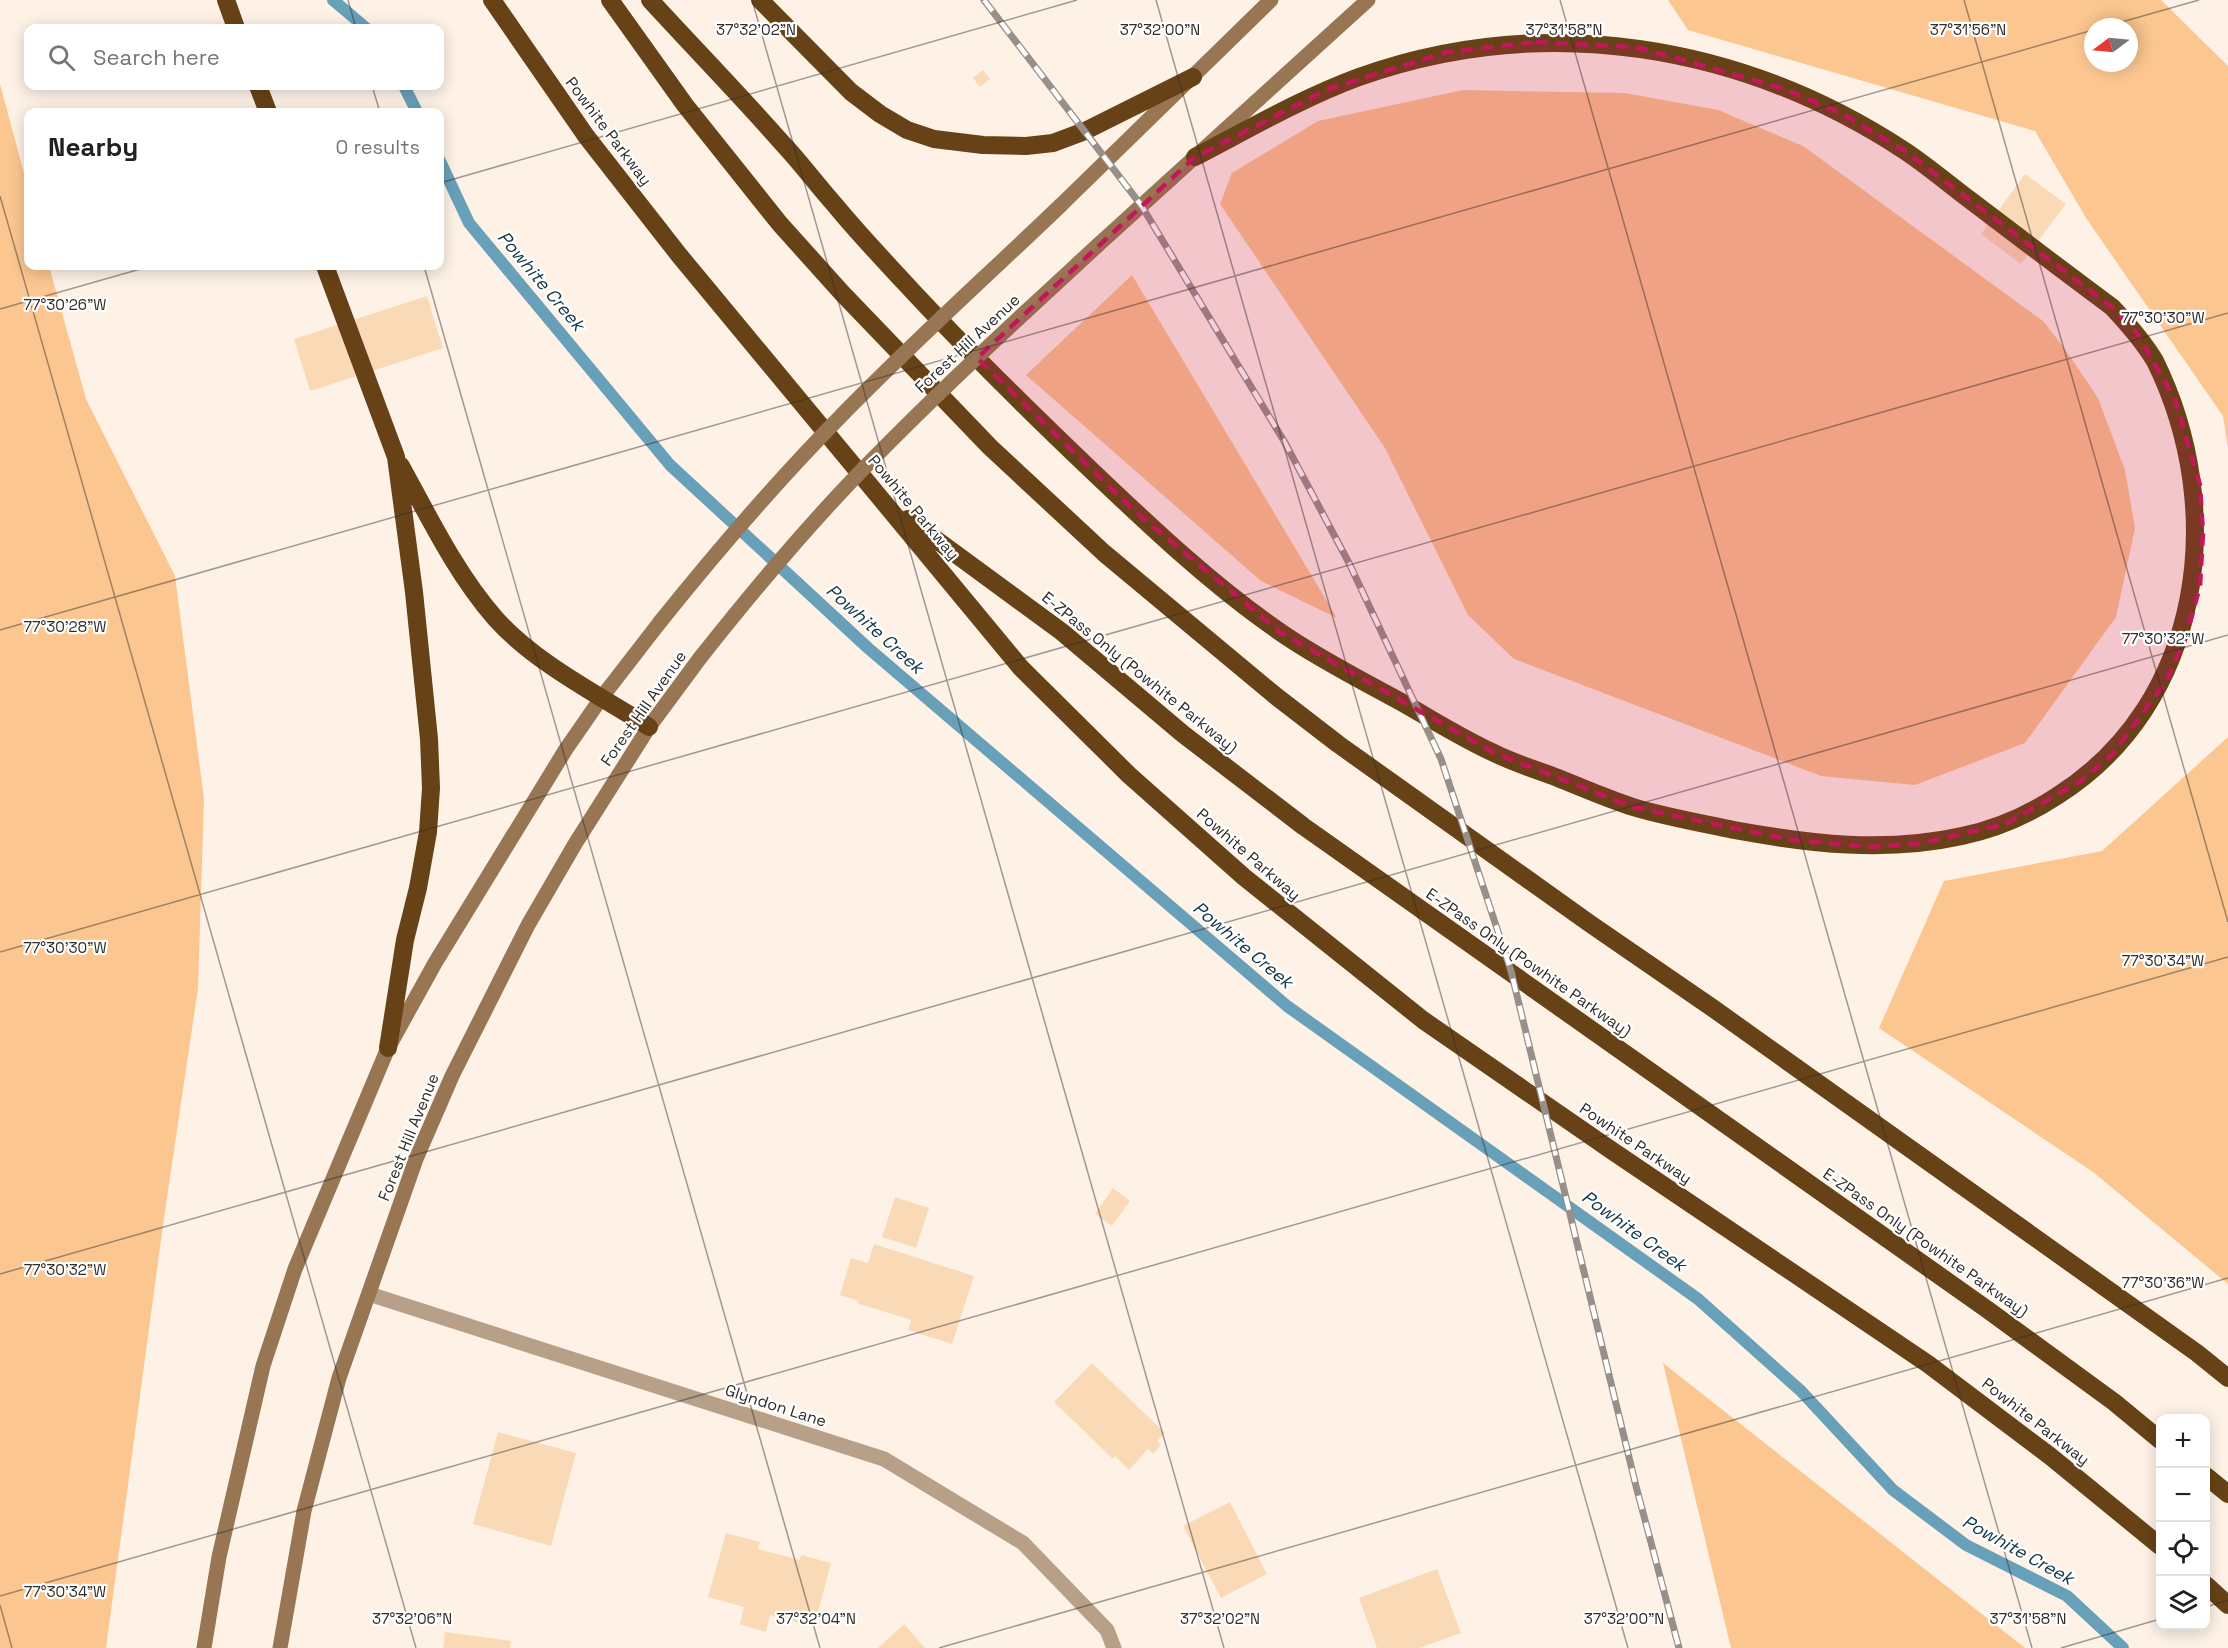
<!DOCTYPE html>
<html lang="en">
<head>
<meta charset="utf-8">
<style>
  body { margin:0; font-family:"Space Grotesk",sans-serif; background:#f2f2f2; color:#202124 }
  .controls { position:absolute; right:18px; bottom:18px; display:grid; overflow:hidden; border-radius:12px; box-shadow:0 3px 15px #0003 }
  .controls button { width:54px; height:54px; display:grid; place-items:center; padding:0; border:0; border-bottom:2px solid #e0e0e0; background:#fff; color:#202124; font:30px sans-serif }
  .compass { position:absolute; left:2084px; top:18px; width:54px; height:54px; border-radius:50%; background:#fff; box-shadow:0 3px 15px #0003; rotate:254deg }
  .list { margin:0; padding:0; list-style:none }
  h2 { display:flex; justify-content:space-between; align-items:center; height:78px; margin:0; padding:0 24px; font-size:26px }
  h2 small { font-size:20px; font-weight:400; color:#757577 }
  .icon { flex:none; width:33px; height:33px; fill:none; stroke:currentColor; stroke-width:2; stroke-linecap:round; stroke-linejoin:round }
  .map { position:relative; flex:none; width:2228px; height:1648px; overflow:hidden }
  .search { position:absolute; background:#fff; box-shadow:0 3px 15px #0003; left:24px; top:24px; width:420px; height:66px; display:flex; align-items:center; gap:15px; box-sizing:border-box; padding:0 21px; border-radius:12px; color:#757577; font-size:22px }
  .panel { position:absolute; background:#fff; box-shadow:0 3px 15px #0003; left:24px; top:108px; width:420px; height:162px; border-radius:12px }
  .map>svg:first-child { display:block }
  .green { fill:#fbc68f; fill-rule:evenodd }
  .lines { fill:none; stroke-linecap:round; stroke-linejoin:round }
  .stream { stroke:#68a0b9; stroke-width:12 }
  .building { fill:#fad9b7 }
  .street { stroke:#b79f88; stroke-width:15 }
  .secondary { stroke:#987653; stroke-width:15 }
  .highway { stroke:#674216; stroke-width:18 }
  .rail-casing { stroke:#988f88; stroke-width:7 }
  .rail { stroke:#fff; stroke-width:4.5; stroke-dasharray:14; stroke-linecap:butt }
  .secondary-bridge { stroke:#987653; stroke-width:15 }
  .marked { fill:#c2185b; fill-opacity:0.2; stroke:#c2185b; stroke-width:4.5; stroke-dasharray:12 8; stroke-linejoin:round }
  .ticks { fill:none; stroke:#312c28; stroke-width:1.5; stroke-opacity:0.45 }
  .labels { text-anchor:middle; stroke-width:4.5; stroke-linejoin:round; paint-order:stroke }
  .street-label { font-size:16px; fill:#312c28; stroke:#fff }
  .water-label { font-size:18px; font-style:italic; fill:#103545; stroke:#fff }
  .ticks-label { font-size:15px; text-anchor:middle; fill:#312c28; stroke:#fff; stroke-width:4.5; stroke-linejoin:round; paint-order:stroke }
</style>
</head>
<body>
<div class="map">
<svg width="2228" height="1648" viewBox="0 0 2228 1648">
  <rect width="100%" height="100%" fill="#fef2e7"/>
  <path class="green" d="M 1668,0 L 2161,0 L 2228,66 L 2228,449 L 2223,416 L 2086,218 L 2035,131 L 1688,30 ZM 2093,27 L 2129,27 L 2129,63 L 2093,63 Z
    M 0,84 L 28,188 L 28,266 L 49,266 L 86,399 L 175,576 L 204,799 L 198,988 L 163,1225 L 106,1648 L 0,1648 Z
    M 1463,90 L 1625,93 L 1718,110 L 1803,146 L 2043,321 L 2065,349 L 2098,398 L 2125,470 L 2135,528 L 2116,617 L 2025,743 L 1915,785 L 1821,776 L 1514,659 L 1468,615 L 1385,448 L 1220,204 L 1232,173 L 1318,121 Z
    M 1132,275 L 1337,618 L 1261,581 L 1026,375 Z
    M 2228,737 L 2228,1284 L 2093,1172 L 1879,1028 L 1944,881 L 2102,851 Z
    M 1663,1363 L 2025,1648 L 1731,1648 Z"/>
  <g class="lines">
    <path class="stream" d="M 333,0 L 366,28
      M 404,86 L 417,112
      M 440,161 L 469,223 L 670,465 L 868,648 L 1287,1006 L 1698,1299 L 1801,1391 L 1893,1490 L 1966,1545 L 2067,1596 L 2123,1648"/>
  </g>
  <path class="building" d="M 983,70 L 990,79 L 980,87 L 973,78 Z
    M 2025,174 L 2066,204 L 2021,264 L 1981,234 Z
    M 427,296 L 443,348 L 310,391 L 294,339 Z
    M 1113,1188 L 1130,1201 L 1112,1226 L 1095,1214 Z
    M 895,1197 L 929,1208 L 916,1248 L 882,1237 Z
    M 874,1244 L 974,1276 L 952,1344 L 908,1330 L 911,1320 L 857,1303 L 858,1301 L 840,1295 L 851,1258 L 868,1263 Z
    M 1092,1363 L 1165,1433 L 1157,1441 L 1161,1445 L 1153,1454 L 1148,1449 L 1129,1470 L 1115,1456 L 1113,1459 L 1054,1402 Z
    M 498,1432 L 576,1453 L 551,1546 L 473,1524 Z
    M 1230,1502 L 1267,1574 L 1221,1598 L 1183,1526 Z
    M 726,1533 L 760,1542 L 758,1549 L 800,1560 L 801,1555 L 831,1563 L 814,1627 L 770,1615 L 766,1632 L 740,1624 L 744,1607 L 708,1597 Z
    M 1437,1569 L 1461,1633 L 1419,1648 L 1377,1648 L 1359,1598 Z
    M 904,1624 L 925,1648 L 878,1648 Z
    M 445,1632 L 511,1641 L 510,1648 L 443,1648 Z"/>
  <g class="lines">
    <path class="street" d="M 369,1294 L 884,1459 L 1023,1543 L 1107,1630 L 1114,1648"/>
    <path class="secondary" d="M 1061,205 L 1271,0
      M 1098,245 L 1368,0
      M 204,1648 L 219,1557 L 263,1366 L 295,1269 L 388,1048 L 435,963 L 566,749 L 602,697 L 660,622
      M 280,1648 L 304,1511 L 339,1378 L 416,1159 L 452,1076 L 528,925 L 575,844 L 649,727 L 700,658"/>
    <path class="highway" d="M 226,0 L 236,28
      M 492,0 L 586,136 L 679,255 L 1021,668 L 1129,775 L 1244,877 L 1423,1020 L 1611,1150 L 1928,1364 L 2050,1456 L 2160,1546
      M 610,0 L 685,105 L 780,224 L 842,293 L 990,447 L 1104,553 L 1277,697 L 1338,744 L 1589,923 L 1714,1009 L 2197,1353 L 2228,1378
      M 650,0 C 694,48 740,95 783,144 C 801,163 817,185 835,205 C 857,232 881,257 904,282 C 964,347 1027,409 1091,470 C 1152,528 1214,587 1283,634 C 1321,660 1363,681 1403,703 C 1433,720 1463,739 1494,753 C 1514,763 1537,770 1558,778 C 1583,788 1608,799 1633,807 C 1666,817 1701,823 1734,830 C 1811,844 1885,853 1962,836 C 1996,829 2028,815 2057,796 C 2204,703 2228,509 2155,361 C 2143,341 2128,324 2112,307 C 2066,273 2020,238 1974,203 C 1951,186 1929,167 1905,151 C 1742,44 1545,11 1359,77 C 1302,98 1249,129 1195,157
      M 760,0 L 851,92 L 880,114 L 907,130 L 934,139 L 983,145 L 1026,146 L 1053,143 L 1085,131 L 1193,77
      M 258,86 L 268,112
      M 325,266 L 396,457 L 414,592 L 429,739 L 431,788 L 428,832 L 418,888 L 405,940 L 388,1048
      M 401,466 C 430,519 456,573 495,618 C 535,663 599,695 649,727
      M 908,519 L 1062,632 L 1183,734 L 1303,826 L 1988,1310 L 2114,1402 L 2160,1440
      M 2206,1476 L 2228,1494
      M 2206,1585 L 2228,1605"/>
    <g class="rail-casing">
      <path id="rail" d="M 984,0 L 1141,205 L 1284,441 L 1349,563 L 1441,759 L 1511,971 L 1636,1486 L 1679,1648"/>
    </g>
    <use href="#rail" class="rail"/>
    <path class="secondary-bridge" d="M 660,622 C 717,551 776,482 840,417 C 911,344 987,276 1061,205
      M 700,658 C 753,591 807,526 867,465 C 941,389 1020,317 1098,245"/>
  </g>
  <path class="marked" d="M 1536,42 L 1636,47 L 1782,88 L 1841,113 L 1905,151 L 2112,307 L 2137,333 L 2175,399 L 2200,485 L 2203,534 L 2200,586 L 2186,637 L 2167,680 L 2112,755 L 2081,781 L 2006,824 L 1918,844 L 1869,847 L 1792,840 L 1632,807 L 1494,753 L 1281,633 L 1133,510 L 977,358 L 1195,157 L 1328,89 L 1447,52 Z"/>
  <path class="ticks" d="M 348,0 L 356,28M 752,0 L 1224,1648M 1156,0 L 1628,1648M 1560,0 L 2032,1648M 1964,0 L 2228,922M 2104,27 L 2199,0M 372,86 L 380,112M 440,183 L 1077,0M 0,196 L 416,1648M 424,266 L 820,1648M 0,309 L 151,266M 0,630 L 2093,30M 0,952 L 2228,313M 0,1274 L 2228,635M 0,1596 L 2228,957M 0,1605 L 12,1648M 2206,1607 L 2228,1600M 939,1648 L 2228,1278M 2061,1648 L 2160,1619"/>
  <g class="labels">
    <g class="street-label">
      <text transform="translate(609 131) rotate(53)" y="6">Powhite Parkway</text>
      <text transform="translate(967 343) rotate(-43)" y="6">Forest Hill Avenue</text>
      <text transform="translate(914 507) rotate(50)" y="6">Powhite Parkway</text>
      <text transform="translate(1140 672) rotate(39)" y="6">E-ZPass Only (Powhite Parkway)</text>
      <text transform="translate(643 708) rotate(-55)" y="6">Forest Hill Avenue</text>
      <text transform="translate(1249 854) rotate(41)" y="6">Powhite Parkway</text>
      <text transform="translate(1529 962) rotate(35)" y="6">E-ZPass Only (Powhite Parkway)</text>
      <text transform="translate(408 1137) rotate(-68)" y="6">Forest Hill Avenue</text>
      <text transform="translate(1636 1143) rotate(34)" y="6">Powhite Parkway</text>
      <text transform="translate(1926 1242) rotate(35)" y="6">E-ZPass Only (Powhite Parkway)</text>
      <text transform="translate(776 1405) rotate(18)" y="6">Glyndon Lane</text>
      <text transform="translate(2036 1421) rotate(38)" y="6">Powhite Parkway</text>
    </g>
    <g class="water-label">
      <text transform="translate(541 281) rotate(50)" y="6">Powhite Creek</text>
      <text transform="translate(875 629) rotate(42)" y="6">Powhite Creek</text>
      <text transform="translate(1243 945) rotate(40)" y="6">Powhite Creek</text>
      <text transform="translate(1634 1231) rotate(36)" y="6">Powhite Creek</text>
      <text transform="translate(2018 1550) rotate(29)" y="6">Powhite Creek</text>
    </g>
  </g>
  <g class="ticks-label">
    <text x="756" y="35">37°32'02"N</text>
    <text x="1160" y="35">37°32'00"N</text>
    <text x="1564" y="35">37°31'58"N</text>
    <text x="1968" y="35">37°31'56"N</text>
    <text x="65" y="310">77°30'26"W</text>
    <text x="2163" y="323">77°30'30"W</text>
    <text x="65" y="632">77°30'28"W</text>
    <text x="2163" y="644">77°30'32"W</text>
    <text x="65" y="953">77°30'30"W</text>
    <text x="2163" y="966">77°30'34"W</text>
    <text x="65" y="1275">77°30'32"W</text>
    <text x="2163" y="1288">77°30'36"W</text>
    <text x="65" y="1597">77°30'34"W</text>
    <text x="412" y="1624">37°32'06"N</text>
    <text x="816" y="1624">37°32'04"N</text>
    <text x="1220" y="1624">37°32'02"N</text>
    <text x="1624" y="1624">37°32'00"N</text>
    <text x="2028" y="1624">37°31'58"N</text>
  </g>
</svg>
<div class="controls">
<button>+</button>
<button>−</button>
<button><svg class="icon" aria-label="locate" viewBox="0 0 24 24"><circle cx="12" cy="12" r="6"/><path d="M12 2v4M12 18v4M2 12h4M18 12h4"/></svg></button>
<button><svg class="icon" aria-label="layers" viewBox="0 0 24 24"><path d="M12 4l9 5-9 5-9-5zM3 14l9 5 9-5"/></svg></button>
</div>
<svg class="compass" viewBox="-18 -18 36 36"><path d="M0-13l5 13h-10z" fill="#e53935"/><path d="M0 13l5-13h-10z" fill="#757577"/></svg>
<div class="search"><svg class="icon" aria-label="search" viewBox="0 0 24 24"><circle cx="10" cy="10" r="6"/><path d="M15 15l6 6"/></svg>Search here</div>
<section class="panel">
<h2>Nearby<small>0 results</small></h2>
<ul class="list">
</ul>
</section>
</div>
</body>
</html>
